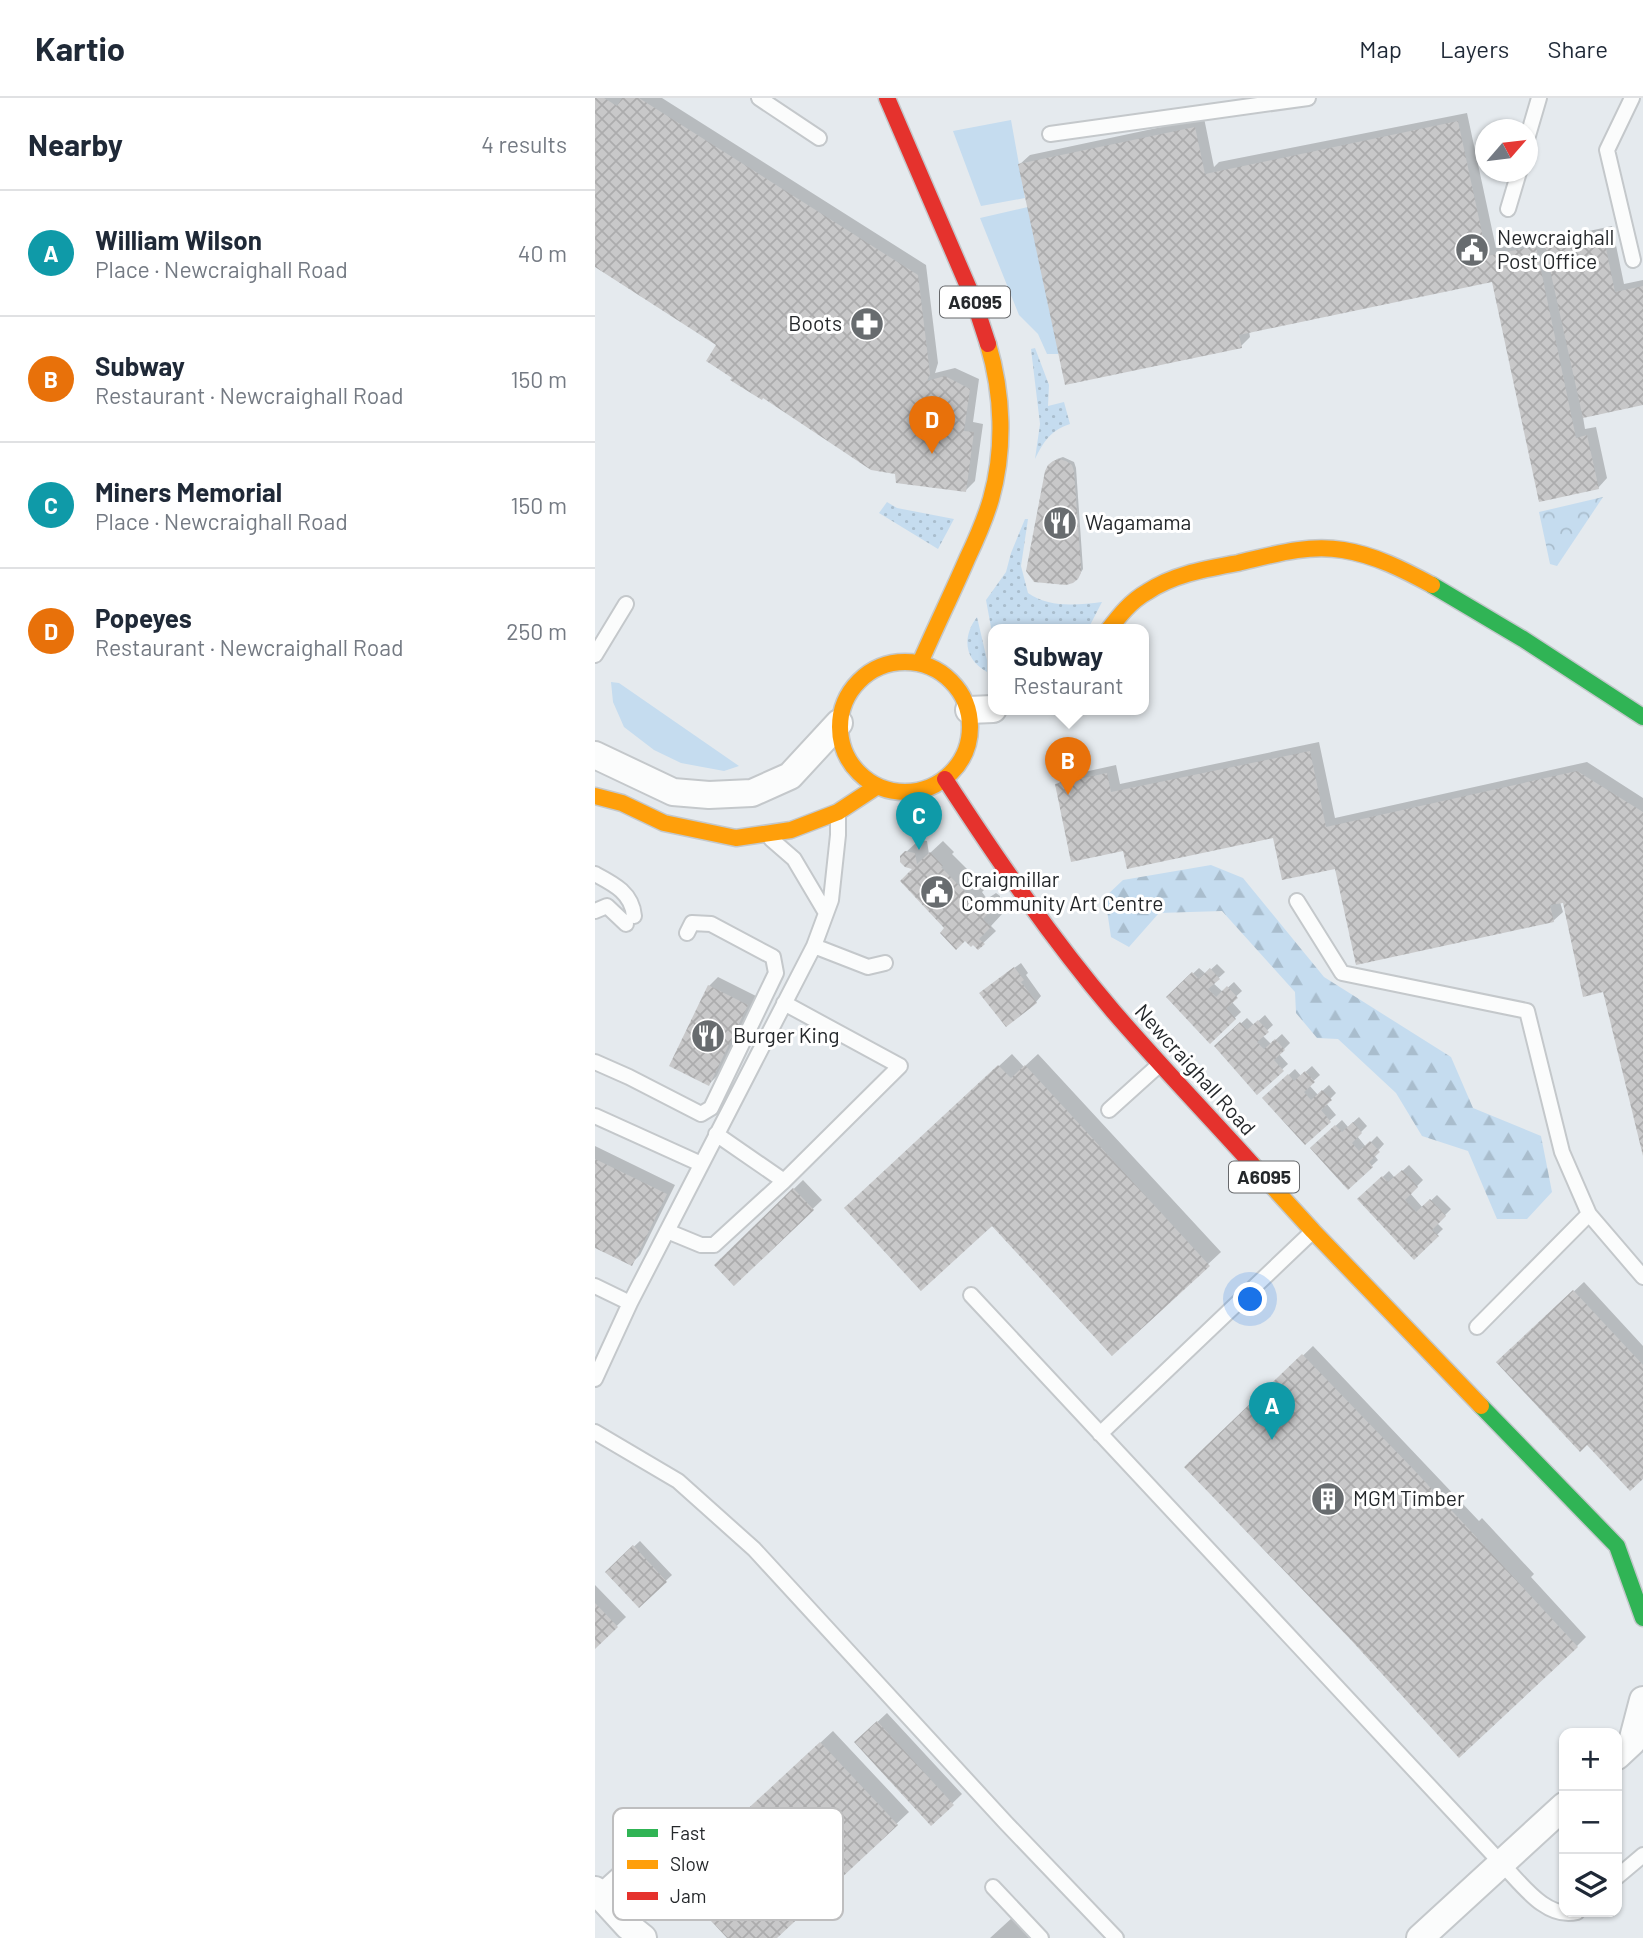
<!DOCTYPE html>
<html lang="en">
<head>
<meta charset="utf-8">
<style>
  body { margin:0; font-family:Barlow,sans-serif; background:#f2f2f3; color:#1f2937 }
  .controls { position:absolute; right:21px; bottom:21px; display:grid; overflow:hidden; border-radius:14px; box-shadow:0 2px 5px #0004 }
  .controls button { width:63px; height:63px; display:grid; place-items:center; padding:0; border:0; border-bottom:2px solid #e0e1e3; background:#fff; color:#1f2937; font:35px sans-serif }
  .compass { position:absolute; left:880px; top:21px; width:63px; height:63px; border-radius:50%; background:#fff; box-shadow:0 2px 5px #0004; rotate:62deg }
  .you { position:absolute; left:656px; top:1202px; width:24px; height:24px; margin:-18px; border:5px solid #fff; border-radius:50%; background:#1a73e8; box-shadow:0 0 0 10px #1a73e833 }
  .badge { display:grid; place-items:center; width:46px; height:46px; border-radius:50%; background:#d93025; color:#fff; font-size:23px; font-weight:700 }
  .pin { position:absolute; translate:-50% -58px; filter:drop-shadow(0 2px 4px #0008) }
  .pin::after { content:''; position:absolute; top:37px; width:24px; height:21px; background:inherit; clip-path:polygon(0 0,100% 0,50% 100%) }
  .popup { position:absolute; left:393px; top:526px; width:161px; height:91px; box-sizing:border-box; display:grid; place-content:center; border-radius:14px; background:#fff; filter:drop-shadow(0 2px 5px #0005); font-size:23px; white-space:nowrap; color:#747a83 }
  .popup b { font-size:26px; color:#1f2937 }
  .popup::after { content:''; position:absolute; left:50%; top:100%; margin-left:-14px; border:14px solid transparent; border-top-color:#fff }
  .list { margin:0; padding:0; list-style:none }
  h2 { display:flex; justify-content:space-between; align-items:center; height:91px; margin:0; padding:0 28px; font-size:30px }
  h2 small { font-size:23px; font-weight:400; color:#747a83 }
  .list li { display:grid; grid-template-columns:46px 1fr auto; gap:21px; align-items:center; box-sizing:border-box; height:126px; padding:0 28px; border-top:2px solid #e0e1e3 }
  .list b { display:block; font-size:26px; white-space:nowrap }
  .list p { margin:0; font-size:23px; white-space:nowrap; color:#747a83 }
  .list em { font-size:23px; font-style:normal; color:#747a83 }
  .icon { flex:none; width:38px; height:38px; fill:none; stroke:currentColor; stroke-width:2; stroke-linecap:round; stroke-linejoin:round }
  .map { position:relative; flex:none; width:1048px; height:1840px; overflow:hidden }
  header { display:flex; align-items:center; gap:42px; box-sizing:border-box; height:98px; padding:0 35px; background:#fff; border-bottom:2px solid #e0e1e3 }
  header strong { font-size:33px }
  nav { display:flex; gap:38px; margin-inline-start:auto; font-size:24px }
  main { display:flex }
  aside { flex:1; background:#fff }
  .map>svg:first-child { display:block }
  .grass { fill:url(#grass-dots) }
  .forest { fill:url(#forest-firs) }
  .park { fill:url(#park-crowns) }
  .garden { fill:#c5dcef }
  .shadow { fill:#0003 }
  .building { fill:url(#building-cross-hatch) }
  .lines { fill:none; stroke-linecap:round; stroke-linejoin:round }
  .lane-casing { stroke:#c4c8cb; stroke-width:18 }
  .street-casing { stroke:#c4c8cb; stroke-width:30 }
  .fast-casing { stroke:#c4c8cb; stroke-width:19 }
  .slow-casing { stroke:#c4c8cb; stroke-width:19 }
  .jam-casing { stroke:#c4c8cb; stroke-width:19 }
  .lane { stroke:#fbfcfc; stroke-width:14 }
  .street { stroke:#fbfcfc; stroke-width:26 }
  .fast { stroke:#30b455; stroke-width:16 }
  .slow { stroke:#ff9f0a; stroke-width:16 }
  .jam { stroke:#e5322d; stroke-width:16 }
  .labels { text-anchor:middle; stroke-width:6; stroke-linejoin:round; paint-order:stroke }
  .shield { fill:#fff; stroke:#66686b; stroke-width:2 }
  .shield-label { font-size:19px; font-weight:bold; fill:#25282b }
  .poi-label { font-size:21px; fill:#25282b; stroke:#fff; text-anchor:start }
  .street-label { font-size:21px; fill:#25282b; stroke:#fff }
  .key { fill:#fff; stroke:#bebebf; stroke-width:2 }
  .key-label { font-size:19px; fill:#25282b }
</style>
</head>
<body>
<header>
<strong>Kartio</strong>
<nav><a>Map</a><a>Layers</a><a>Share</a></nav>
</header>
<main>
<aside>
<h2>Nearby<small>4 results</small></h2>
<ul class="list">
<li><span class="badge" style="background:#0f9aa8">A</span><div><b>William Wilson</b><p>Place · Newcraighall Road</p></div><em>40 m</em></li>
<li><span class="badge" style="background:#e8710a">B</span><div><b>Subway</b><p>Restaurant · Newcraighall Road</p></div><em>150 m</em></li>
<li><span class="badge" style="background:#0f9aa8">C</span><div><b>Miners Memorial</b><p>Place · Newcraighall Road</p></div><em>150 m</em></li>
<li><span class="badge" style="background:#e8710a">D</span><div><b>Popeyes</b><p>Restaurant · Newcraighall Road</p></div><em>250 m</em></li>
</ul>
</aside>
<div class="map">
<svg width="1048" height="1840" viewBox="0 0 1048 1840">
  <defs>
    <pattern id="grass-dots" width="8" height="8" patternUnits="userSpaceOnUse" patternTransform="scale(1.75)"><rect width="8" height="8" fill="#c5dcef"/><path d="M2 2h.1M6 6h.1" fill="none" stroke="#a9bdcd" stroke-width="1.8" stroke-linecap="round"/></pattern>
    <pattern id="forest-firs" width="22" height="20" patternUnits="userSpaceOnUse" patternTransform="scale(1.75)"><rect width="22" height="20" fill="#c5dcef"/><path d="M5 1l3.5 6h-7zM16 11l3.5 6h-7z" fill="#a9bdcd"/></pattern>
    <pattern id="park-crowns" width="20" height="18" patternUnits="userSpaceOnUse" patternTransform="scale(1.75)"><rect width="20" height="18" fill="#c5dcef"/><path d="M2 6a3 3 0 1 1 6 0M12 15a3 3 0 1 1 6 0" fill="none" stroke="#a9bdcd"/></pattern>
    <pattern id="building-cross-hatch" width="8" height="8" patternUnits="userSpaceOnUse" patternTransform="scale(1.75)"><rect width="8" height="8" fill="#c8c8c9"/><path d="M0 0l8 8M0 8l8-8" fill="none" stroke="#acacad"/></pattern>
  </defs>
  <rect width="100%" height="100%" fill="#e5eaee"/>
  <path class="grass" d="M 440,250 L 454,287 L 453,308 L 469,304 L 475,326 C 456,332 449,343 440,361 L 445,326 L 436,251 Z
    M 292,404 L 302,410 L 359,421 L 343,451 L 284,415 Z
    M 430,421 L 433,421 L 426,468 L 433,495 C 454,510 482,507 507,504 L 493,531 L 398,531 L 398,540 L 391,502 L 411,474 L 416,455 Z
    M 382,519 L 392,562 L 392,574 C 369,561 367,539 382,519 Z"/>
  <path class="forest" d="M 616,767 L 648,780 L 729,879 L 856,959 L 878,1010 L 946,1038 L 957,1094 L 932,1121 L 902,1121 L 873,1053 L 827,1038 L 801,995 L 743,941 L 722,940 L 701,915 L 700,894 L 627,813 L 564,815 L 534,849 L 516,839 L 510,799 L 528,782 Z"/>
  <path class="park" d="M 1008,399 L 962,468 L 955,466 L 944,414 Z"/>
  <path class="garden" d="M 416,22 L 430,100 L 386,108 L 358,33 Z
    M 433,109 L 464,256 L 452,256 L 443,236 L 424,217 L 385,120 Z
    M 16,584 L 24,585 L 144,668 L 129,673 L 86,665 L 59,652 L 29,629 L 18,604 Z"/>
  <path class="shadow" d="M 0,0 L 67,0 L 331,167 L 343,265 L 340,275 L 360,270 L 384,281 L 378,324 L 388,326 L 380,383 L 370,393 L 139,280 L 124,246 L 0,167 Z
    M 872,15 L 901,150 L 950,140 L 952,150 L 962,140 L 1017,128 L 1029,186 L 1048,182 L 1048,306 L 988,319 L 990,331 L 1001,329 L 1012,380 L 1003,390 L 899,182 L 654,233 L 655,239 L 646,248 L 425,66 L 435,57 L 609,20 L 619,69 L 624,64 Z
    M 468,359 L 479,364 L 481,370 L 488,471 L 485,476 L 454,368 L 462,361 Z
    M 724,644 L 740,720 L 992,664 L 1048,700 L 1048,1055 L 1009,892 L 969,804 L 965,804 L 968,814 L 958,823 L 741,769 L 679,738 L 530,751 L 462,687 L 471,678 L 521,667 L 525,686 Z
    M 324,742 L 332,743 L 334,756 L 348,743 L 359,754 L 357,756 L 391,790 L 387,794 L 392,801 L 401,795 L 405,798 L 405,801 L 399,807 L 407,816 L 396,828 L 401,833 L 383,850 L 352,830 L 320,770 L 307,758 Z
    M 426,865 L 433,875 L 431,877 L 446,898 L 441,904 L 392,890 Z
    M 622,866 L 630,874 L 618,885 L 628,894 L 639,884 L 647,893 L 636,903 L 646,914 L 615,943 L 573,899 L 604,870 L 611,876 Z
    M 123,879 L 161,898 L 123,977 L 114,986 L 114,888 Z
    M 670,917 L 678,927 L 667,937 L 676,946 L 687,936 L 695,945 L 684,956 L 693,966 L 662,994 L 621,948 L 652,920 L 659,927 Z
    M 417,956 L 429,969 L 443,956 L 626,1154 L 517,1256 L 397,1125 L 263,1098 Z
    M 717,968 L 725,977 L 714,987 L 723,997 L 734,987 L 741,995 L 731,1005 L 741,1017 L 710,1045 L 669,1000 L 700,971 L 706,978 Z
    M 764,1019 L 772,1028 L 762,1038 L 771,1049 L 782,1038 L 789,1046 L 779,1057 L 783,1062 L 753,1090 L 723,1044 L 747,1022 L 753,1029 Z
    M 0,1048 L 80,1087 L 45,1157 L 36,1166 L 0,1148 Z
    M 814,1067 L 828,1082 L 815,1095 L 828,1110 L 842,1097 L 856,1111 L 842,1125 L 848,1131 L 819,1159 L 765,1101 L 794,1073 L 800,1080 Z
    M 208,1082 L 227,1102 L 139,1186 L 121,1167 Z
    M 989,1184 L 1048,1248 L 1048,1379 L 913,1255 Z
    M 718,1248 L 884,1423 L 887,1420 L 939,1476 L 936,1479 L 991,1539 L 982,1548 L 757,1541 L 592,1369 Z
    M 45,1443 L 77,1477 L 44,1508 L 12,1474 Z
    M 0,1487 L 31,1519 L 0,1549 Z
    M 292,1615 L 367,1696 L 337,1725 L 261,1644 Z
    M 238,1633 L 314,1714 L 180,1840 L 134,1840 L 92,1769 Z
    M 418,1819 L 437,1840 L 395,1840 Z"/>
  <path class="building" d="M 0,0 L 9,0 L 22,8 L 27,0 L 44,0 L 323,177 L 335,276 L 332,283 L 350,278 L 375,291 L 369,333 L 379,334 L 371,394 L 301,385 L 300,376 L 276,372 L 168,300 L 167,302 L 135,282 L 137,280 L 111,263 L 121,247 L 0,169 Z
    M 863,23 L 892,158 L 941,148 L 981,340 L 992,337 L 1004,391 L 944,404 L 897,184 L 644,237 L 647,250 L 470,287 L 423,66 L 600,29 L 610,76 Z
    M 1008,136 L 1020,194 L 1048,188 L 1048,307 L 988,320 L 950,149 Z
    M 464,361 L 471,363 L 477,367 L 479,373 L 486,468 L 486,475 L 483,481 L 478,485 L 471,487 L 439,484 L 431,473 L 450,373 L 453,367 L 458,363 Z
    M 715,653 L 731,729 L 982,673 L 1048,714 L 1048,1058 L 1008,894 L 988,899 L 968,805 L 955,807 L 959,824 L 761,867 L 740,771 L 687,782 L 678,740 L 532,771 L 528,753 L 476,764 L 460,686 L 512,675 L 516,694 Z
    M 310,753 L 320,755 L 322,766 L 335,754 L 348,768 L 346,769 L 380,804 L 376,808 L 379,812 L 388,807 L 393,811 L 393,815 L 388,821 L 396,829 L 384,841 L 390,846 L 383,852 L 378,847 L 376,849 L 370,843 L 361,852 L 345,835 L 349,830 L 305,783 L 317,771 L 310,769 L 305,764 L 305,758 Z
    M 419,869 L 429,882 L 426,884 L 442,905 L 411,929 L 384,895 Z
    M 615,870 L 625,881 L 613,891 L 621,899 L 632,888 L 643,900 L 631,910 L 641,921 L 615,946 L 571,899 L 597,874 L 604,881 Z
    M 113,887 L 153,907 L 114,988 L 74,968 Z
    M 663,922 L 674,934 L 662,944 L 669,951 L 680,941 L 690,952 L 679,962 L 689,973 L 662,997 L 619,948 L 645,924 L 652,932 Z
    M 403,967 L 416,980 L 430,967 L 615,1168 L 517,1258 L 397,1128 L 326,1193 L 249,1110 Z
    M 710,973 L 720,984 L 709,994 L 716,1002 L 727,992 L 737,1002 L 726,1012 L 736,1024 L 710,1047 L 667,1000 L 693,976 L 699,983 Z
    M 758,1024 L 767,1035 L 757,1045 L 764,1053 L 775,1043 L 785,1054 L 774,1064 L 778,1069 L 753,1092 L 715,1050 L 740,1027 L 747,1034 Z
    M 0,1061 L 72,1096 L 37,1168 L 0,1150 Z
    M 807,1072 L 823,1089 L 810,1102 L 821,1114 L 835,1101 L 851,1118 L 837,1132 L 844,1138 L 819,1162 L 762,1101 L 787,1078 L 793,1084 Z
    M 198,1090 L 219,1112 L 139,1188 L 119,1167 Z
    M 978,1192 L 1048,1267 L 1048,1381 L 1035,1393 L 992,1347 L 985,1354 L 901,1264 Z
    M 707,1256 L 820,1373 L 983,1549 L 864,1660 L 755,1541 L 589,1369 Z
    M 38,1447 L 72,1484 L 44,1510 L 10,1474 Z
    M 0,1505 L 23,1529 L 0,1551 Z
    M 282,1623 L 359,1707 L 336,1728 L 259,1644 Z
    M 225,1644 L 303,1727 L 182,1840 L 132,1840 L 77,1781 Z"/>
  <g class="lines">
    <g class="lane-casing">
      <path id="lane" d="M 164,0 L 224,40
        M 1037,0 L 1012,52 L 1038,162
        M 455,36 L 713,0
        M 932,41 L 944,0
        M 913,111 L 924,74
        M 0,557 L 31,506
        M 176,741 L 199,761 L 231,815
        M 0,776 C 19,786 37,795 39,818
        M 702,803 L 747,875 L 932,913 L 967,1054 L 994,1116 L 1048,1179
        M 0,813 L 12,808 L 31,826
        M 219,848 L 273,869 L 290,865
        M 0,964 L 34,979 L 106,1016 L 116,1010 L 181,875 L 178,859 L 116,826 L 97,825 L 92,835
        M 514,1012 L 565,966
        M 0,1018 L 106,1066
        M 121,1036 L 189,1083 L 305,968 L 189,905
        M 72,1133 L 106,1147 L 119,1147 L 189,1083
        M 0,1188 L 35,1205
        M 376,1197 L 907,1766 C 926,1785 951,1822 982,1814
        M 882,1229 L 994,1116
        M 0,1281 L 35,1205 L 219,848 L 236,802 L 243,737 L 243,718
        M 0,1334 L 83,1383 L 159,1451 L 411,1725 L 521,1840
        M 505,1336 L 717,1134
        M 1022,1779 L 1048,1757
        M 398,1789 L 446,1840
        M 3,1795 L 52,1751"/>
    </g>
    <g class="street-casing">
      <path id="street" d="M 374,612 L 398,611
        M 0,657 L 78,694 L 114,697 L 157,695 L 195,678 L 244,625
        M 1022,1658 L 1037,1644 L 1048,1602
        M 0,1792 L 33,1828 L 48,1840
        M 825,1840 L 969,1708"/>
    </g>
    <g class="fast-casing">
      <path id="fast" d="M 837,487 L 928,541 L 1048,619
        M 886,1308 L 1022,1448 L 1048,1520"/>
    </g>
    <g class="slow-casing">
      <path id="slow" d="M 514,531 C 525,517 536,503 552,494 C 579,476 611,471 643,465 C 677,457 712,446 748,452 C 780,457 809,472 837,487
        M245 629a65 65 0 1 1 130 0a65 65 0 1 1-130 0Z
        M 325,565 C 340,530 357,496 372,461 C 381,442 390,422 396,401 C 410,351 408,296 393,246
        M 0,698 L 27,705 L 69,725 L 141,740 L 196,732 L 243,714 L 281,689
        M 657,1066 L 718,1133 L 886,1308"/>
    </g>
    <g class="jam-casing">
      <path id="jam" d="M 292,0 L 378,200 L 393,246
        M 350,681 C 402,761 456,840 518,913 C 563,965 611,1015 657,1066"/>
    </g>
    <use href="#lane" class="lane"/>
    <use href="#street" class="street"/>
    <use href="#fast" class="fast"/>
    <use href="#slow" class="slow"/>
    <use href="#jam" class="jam"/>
  </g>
  <defs>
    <g id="civic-disc" transform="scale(1.75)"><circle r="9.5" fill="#686c6f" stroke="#fff"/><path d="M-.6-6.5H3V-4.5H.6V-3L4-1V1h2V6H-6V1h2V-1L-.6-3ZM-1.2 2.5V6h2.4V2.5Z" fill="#fff"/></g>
    <g id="pharmacy-disc" transform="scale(1.75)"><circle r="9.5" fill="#686c6f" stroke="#fff"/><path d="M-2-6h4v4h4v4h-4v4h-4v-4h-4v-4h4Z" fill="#fff"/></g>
    <g id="restaurant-disc" transform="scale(1.75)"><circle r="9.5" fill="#686c6f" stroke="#fff"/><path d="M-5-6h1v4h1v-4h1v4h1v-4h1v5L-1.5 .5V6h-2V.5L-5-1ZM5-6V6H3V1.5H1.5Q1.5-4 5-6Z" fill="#fff"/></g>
    <g id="building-disc" transform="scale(1.75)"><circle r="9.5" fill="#686c6f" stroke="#fff"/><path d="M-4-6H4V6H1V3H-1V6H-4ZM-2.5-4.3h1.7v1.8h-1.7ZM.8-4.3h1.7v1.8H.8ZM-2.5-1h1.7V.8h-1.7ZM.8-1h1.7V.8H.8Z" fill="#fff"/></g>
  </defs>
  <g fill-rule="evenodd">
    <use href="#civic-disc" x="877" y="152"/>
    <use href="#pharmacy-disc" x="272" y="226"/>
    <use href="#restaurant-disc" x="465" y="425"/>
    <use href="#civic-disc" x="342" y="794"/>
    <use href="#restaurant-disc" x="113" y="938"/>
    <use href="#building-disc" x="733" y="1401"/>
  </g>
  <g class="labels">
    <g class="shield">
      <rect x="345" y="188.5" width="70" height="31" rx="5"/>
      <rect x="634" y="1063.5" width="70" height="31" rx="5"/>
    </g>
    <g class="shield-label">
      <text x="380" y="211">A6095</text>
      <text x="669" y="1086">A6095</text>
    </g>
    <g class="poi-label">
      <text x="902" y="147">Newcraighall<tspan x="902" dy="24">Post Office</tspan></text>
      <text x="247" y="233" text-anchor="end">Boots</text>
      <text x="490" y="432">Wagamama</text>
      <text x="366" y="789">Craigmillar<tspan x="366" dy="24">Community Art Centre</tspan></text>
      <text x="138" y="945">Burger King</text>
      <text x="758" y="1408">MGM Timber</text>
    </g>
    <g class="street-label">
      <text transform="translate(600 972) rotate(48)" y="7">Newcraighall Road</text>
    </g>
  </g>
  <rect x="18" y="1710" width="230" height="112" rx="10" class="key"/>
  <rect x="32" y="1731" width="31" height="8" fill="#30b455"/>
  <rect x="32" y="1762" width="31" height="9" fill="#ff9f0a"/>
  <rect x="32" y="1794" width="31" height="8" fill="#e5322d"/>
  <g class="key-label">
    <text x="75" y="1742">Fast</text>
    <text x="75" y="1773">Slow</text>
    <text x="75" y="1805">Jam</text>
  </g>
</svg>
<div class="controls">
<button>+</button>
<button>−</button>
<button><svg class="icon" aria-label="layers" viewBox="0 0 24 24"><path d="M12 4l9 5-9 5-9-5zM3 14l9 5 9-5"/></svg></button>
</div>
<svg class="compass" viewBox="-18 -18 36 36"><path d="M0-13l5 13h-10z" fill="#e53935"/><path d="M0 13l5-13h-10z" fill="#747a83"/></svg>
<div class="you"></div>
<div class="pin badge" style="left:677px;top:1342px;background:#0f9aa8">A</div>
<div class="pin badge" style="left:473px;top:697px;background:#e8710a">B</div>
<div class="popup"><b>Subway</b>Restaurant</div>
<div class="pin badge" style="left:324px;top:752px;background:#0f9aa8">C</div>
<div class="pin badge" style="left:337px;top:356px;background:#e8710a">D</div>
</div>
</main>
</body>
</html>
